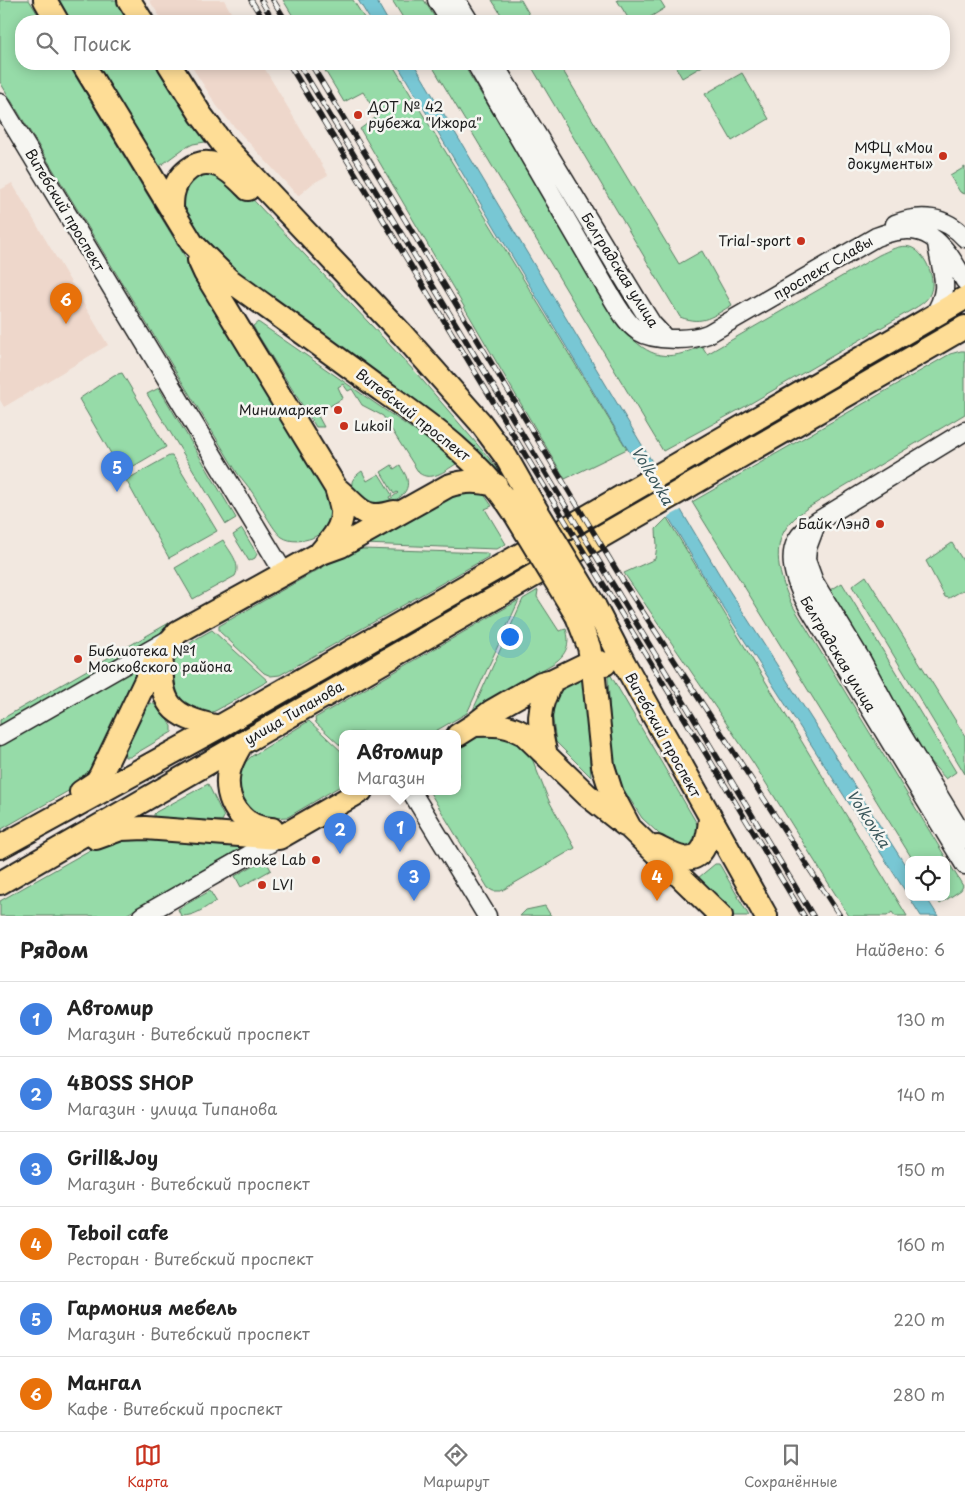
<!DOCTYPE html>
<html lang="ru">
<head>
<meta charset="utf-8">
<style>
  body { margin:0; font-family:"Playpen Sans",sans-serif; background:#f2f2f2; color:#222 }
  .controls { position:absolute; right:15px; bottom:15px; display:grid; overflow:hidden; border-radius:10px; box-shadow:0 2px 12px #0003 }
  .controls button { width:45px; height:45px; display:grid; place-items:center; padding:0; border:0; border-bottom:1px solid #e0e0e0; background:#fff; color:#222; font:25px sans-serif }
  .you { position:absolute; left:509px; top:636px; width:18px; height:18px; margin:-12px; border:4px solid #fff; border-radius:50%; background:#1a73e8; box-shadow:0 0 0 8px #1a73e833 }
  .badge { display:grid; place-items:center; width:32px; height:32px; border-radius:50%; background:#c8321e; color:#fff; font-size:16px; font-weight:700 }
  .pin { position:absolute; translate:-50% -41px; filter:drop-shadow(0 1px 2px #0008) }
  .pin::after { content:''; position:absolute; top:26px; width:18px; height:15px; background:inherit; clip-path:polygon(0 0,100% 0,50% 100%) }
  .popup { position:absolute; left:339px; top:730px; width:122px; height:65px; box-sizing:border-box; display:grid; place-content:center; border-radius:10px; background:#fff; filter:drop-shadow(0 1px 4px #0005); font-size:16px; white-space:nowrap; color:#767676 }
  .popup b { font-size:19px; color:#222 }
  .popup::after { content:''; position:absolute; left:50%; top:100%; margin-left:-10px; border:10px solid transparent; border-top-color:#fff }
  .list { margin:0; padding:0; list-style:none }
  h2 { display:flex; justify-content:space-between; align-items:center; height:65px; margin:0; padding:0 20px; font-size:21px }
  h2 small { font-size:16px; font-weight:400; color:#767676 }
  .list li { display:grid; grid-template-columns:32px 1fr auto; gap:15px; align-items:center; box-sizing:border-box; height:75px; padding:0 20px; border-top:1px solid #e0e0e0 }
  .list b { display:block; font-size:19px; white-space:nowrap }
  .list p { margin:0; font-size:16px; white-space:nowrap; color:#767676 }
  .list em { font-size:16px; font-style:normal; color:#767676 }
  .icon { flex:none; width:28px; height:28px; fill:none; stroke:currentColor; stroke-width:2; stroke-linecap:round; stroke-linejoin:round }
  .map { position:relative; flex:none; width:965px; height:916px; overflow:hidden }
  .search { position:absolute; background:#fff; box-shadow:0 2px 12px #0003; left:15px; right:15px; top:15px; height:55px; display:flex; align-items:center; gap:12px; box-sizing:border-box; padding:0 18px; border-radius:20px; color:#767676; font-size:19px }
  .sheet { height:515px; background:#fff }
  nav { display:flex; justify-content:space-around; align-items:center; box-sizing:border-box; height:70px; border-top:1px solid #e0e0e0; background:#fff; font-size:14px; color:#767676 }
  nav a { display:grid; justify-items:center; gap:2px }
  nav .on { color:#c8321e }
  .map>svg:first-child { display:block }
  .built { fill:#eed7cb }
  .green { fill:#96dba8; stroke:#597c62 }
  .water { fill:#78c7d4; stroke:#53838a }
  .pier { fill:#f2e8e0 }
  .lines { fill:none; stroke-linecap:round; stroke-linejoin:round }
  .minor-casing { stroke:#1c1c1c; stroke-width:21 }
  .major-casing { stroke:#1c1c1c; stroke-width:26 }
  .minor { stroke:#f6f6f2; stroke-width:18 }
  .major { stroke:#fedd96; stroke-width:22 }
  .rail-casing { stroke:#1c1c1c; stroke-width:5.5 }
  .rail { stroke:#f6f6f2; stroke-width:4; stroke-dasharray:11; stroke-linecap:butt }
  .major-bridge-casing { stroke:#1c1c1c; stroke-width:26; stroke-linecap:butt }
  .major-bridge { stroke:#fedd96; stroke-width:22 }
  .poi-dot { fill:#c8321e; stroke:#f6f6f2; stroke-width:2 }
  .labels { text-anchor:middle; stroke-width:5; stroke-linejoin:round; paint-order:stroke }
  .poi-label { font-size:14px; fill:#1c1c1c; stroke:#f6f6f2; text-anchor:end }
  .street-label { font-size:14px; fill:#1c1c1c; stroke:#f6f6f2 }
  .water-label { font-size:15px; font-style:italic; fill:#3c585c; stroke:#f6f6f2 }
</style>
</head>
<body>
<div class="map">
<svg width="965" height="916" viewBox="0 0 965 916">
  <rect width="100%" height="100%" fill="#f2e8e0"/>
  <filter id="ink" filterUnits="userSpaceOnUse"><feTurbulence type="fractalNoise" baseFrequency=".02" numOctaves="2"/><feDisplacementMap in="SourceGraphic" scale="10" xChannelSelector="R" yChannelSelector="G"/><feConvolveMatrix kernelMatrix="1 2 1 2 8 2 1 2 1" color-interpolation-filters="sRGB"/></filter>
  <g filter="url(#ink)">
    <path class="built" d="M 149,0 L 224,0 L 236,21 L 163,21 Z
      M 190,64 L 262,64 L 328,175 L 312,184 L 298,196 L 229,121 L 217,106 Z
      M 12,183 L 108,345 L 4,407 L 0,400 L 0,190 Z"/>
    <path class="green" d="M 0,0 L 29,0 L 42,21 L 21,21 L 21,64 L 68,64 L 331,497 L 335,506 C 331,523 329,530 312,538 C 303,541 291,543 282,537 C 273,531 259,502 252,492 C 248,486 243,480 238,474 L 0,82 Z
      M 55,0 L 118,0 L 132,21 L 69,21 Z
      M 283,0 L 353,0 L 366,21 L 296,21 Z
      M 392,0 L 424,0 L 437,21 L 405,21 Z
      M 492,0 L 521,0 L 533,21 L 505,21 Z
      M 617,0 L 660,0 L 665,8 L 644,21 L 630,21 Z
      M 95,64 L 158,64 L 205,142 L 193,144 L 183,149 L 160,166 L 155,165 Z
      M 321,64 L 392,64 L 627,449 L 565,479 L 360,129 L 378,116 L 363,92 L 344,102 Z
      M 431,64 L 463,64 L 624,330 C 650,359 667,362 702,346 L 707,354 L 879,255 C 888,251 900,244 910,247 C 924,251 936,277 931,291 C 929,299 922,304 915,308 L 746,406 L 663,451 Z
      M 530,64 L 559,64 L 679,264 L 702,251 L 732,305 C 713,316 703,326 680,317 Z
      M 674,64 L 706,64 L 682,78 Z
      M 742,73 L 769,119 L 732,141 L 705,94 Z
      M 965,167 L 965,194 L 960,192 L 950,176 Z
      M 207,171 L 242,188 L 417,374 L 495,465 L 507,482 L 255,291 L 206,246 L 183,209 L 182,188 L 185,182 Z
      M 258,322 L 454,458 L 457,462 L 456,464 C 445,471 431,482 419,473 L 383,416 L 362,405 L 352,389 L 348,391 L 343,384 L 338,387 L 343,398 L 317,414 L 324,427 L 316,427 L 258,335 L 253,326 Z
      M 961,351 L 965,351 L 965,414 L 806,509 C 801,513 795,517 791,522 C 769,545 780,578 791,603 L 963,886 L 961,890 L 940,904 L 936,897 L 946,897 L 946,860 L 913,860 L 692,502 L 950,354 Z
      M 122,373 L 166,447 L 127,470 L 120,469 L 79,399 L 114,375 Z
      M 159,388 L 236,518 L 226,524 L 147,394 Z
      M 169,456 L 172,456 L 217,531 L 169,558 L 126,480 Z
      M 392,465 L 394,469 L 400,465 C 402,470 406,474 407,479 C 412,498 384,506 371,507 L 353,490 C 349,481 355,476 362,471 L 367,481 L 379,474 L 392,495 L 389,497 L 390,499 L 398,493 L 397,492 L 394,494 L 381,472 Z
      M 453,493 L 483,493 L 492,506 L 485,509 L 506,544 L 497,549 L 363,544 Z
      M 667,518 L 907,916 L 895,916 L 892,912 L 887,916 L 849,916 L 754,764 L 624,573 L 655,559 L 657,546 L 656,529 Z
      M 242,529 L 257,554 L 255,558 L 249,561 L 233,535 Z
      M 223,540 C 229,551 242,564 235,576 L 193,599 L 175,568 Z
      M 952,543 L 965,564 L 965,589 L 949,598 L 945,597 L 926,561 Z
      M 363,549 L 487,553 L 488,554 L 488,557 L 280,675 L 271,676 L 264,673 L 219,631 L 219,626 L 353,550 Z
      M 866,576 L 965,736 L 965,774 L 852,586 Z
      M 842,583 L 956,772 L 946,779 L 925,756 L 826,593 Z
      M 538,590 L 537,597 L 559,631 L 566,629 C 571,644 566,655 554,663 L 473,710 L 523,599 Z
      M 519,600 L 467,713 L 432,733 L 342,733 L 342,747 L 316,723 L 315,718 Z
      M 188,612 L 192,615 L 0,725 L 0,720 Z
      M 212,630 L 268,681 L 217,710 C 206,716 199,712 188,706 C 185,704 180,702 178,700 C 171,690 168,674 174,663 C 181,646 196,639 212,630 Z
      M 136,670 L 139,670 L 96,766 L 77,786 L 0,830 L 0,746 L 130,672 Z
      M 610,674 L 700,829 L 697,850 L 672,846 L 642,818 L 622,787 L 612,752 L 608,679 L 608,675 Z
      M 580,679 L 583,681 L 584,684 L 591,777 L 556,742 L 552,713 L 558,689 Z
      M 151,703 L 154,704 L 172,726 L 172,732 L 130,757 L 125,757 L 124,751 L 144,711 Z
      M 309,721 L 342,752 L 342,785 L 288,817 L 268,818 L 251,811 L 246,805 L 237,789 L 241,766 L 252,756 Z
      M 480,733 L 511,736 L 529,751 L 549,801 L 575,848 L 501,891 L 493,891 L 488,888 L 429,791 L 458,791 L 458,746 Z
      M 208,784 L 224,817 L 222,821 L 157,819 L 154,818 L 154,814 L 156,812 Z
      M 119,837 L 246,845 L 124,916 L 0,916 L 0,901 L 97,846 Z
      M 265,859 L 271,870 L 241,887 L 235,876 Z
      M 715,864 L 719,864 L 721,867 L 749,916 L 734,916 L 700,884 L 698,878 Z
      M 210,891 L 216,901 C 204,908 196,916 181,916 L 178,909 Z
      M 545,906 L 551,916 L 520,916 L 526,910 Z"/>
    <path class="water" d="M 358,0 L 376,0 L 388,21 L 371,21 Z
      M 397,64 L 414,64 L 727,587 L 909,871 L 909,897 L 712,590 Z
      M 909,897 L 926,897 L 938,916 L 921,916 Z"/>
    <path class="pier" d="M 654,460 L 683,509 L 666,518 L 637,470 Z"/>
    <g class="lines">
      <g class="minor-casing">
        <path id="minor" d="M 437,0 L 450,21
          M 456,0 L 469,21
          M 476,64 L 605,286 C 613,299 625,323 638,331 C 654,341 690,341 708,334 L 876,237 C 927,218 941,240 965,281
          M 494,64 L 640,305 L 652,324 L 665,338
          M 0,103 L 284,573
          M 895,224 C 920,214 946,216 965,238
          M 933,317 C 953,285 941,276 937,243
          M 965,431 L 818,521 C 810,527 801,532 797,540 C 786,560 798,588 808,606 L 965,865
          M 816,524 L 807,548 L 806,560 L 814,582 L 862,661 L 902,735 L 965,839
          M 0,736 L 166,641
          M 411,791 L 487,916
          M 142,916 L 279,838"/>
      </g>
      <g class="major-casing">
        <path id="major" d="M 45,0 L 57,21
          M 129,0 L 142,21
          M 83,64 L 192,243 L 228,279 C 275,313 323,347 370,382 C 423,420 478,456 514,512
          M 169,64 L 201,115 L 222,143 L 402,334 L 480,422 L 506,457 L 531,501
          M 172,210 C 172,205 172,199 173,194 C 177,175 196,157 217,165 C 229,169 239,180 248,189
          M 199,260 L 205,273 L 336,488 C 359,506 361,522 394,512
          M 320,553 C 330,541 343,528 342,511 C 341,504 338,495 336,488
          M 594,605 L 624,663 L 766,916
          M 577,616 L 589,647 L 593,669 L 603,766 L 612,794 L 630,828 L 721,916
          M 162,653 C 159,705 169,716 219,727
          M 474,725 C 493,724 507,724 524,734 L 587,795 L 625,825
          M 458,735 L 474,725 L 492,711 L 541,683 L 553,680 L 588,663 L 599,662 L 605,664
          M 242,743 C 237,752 231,761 229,771 C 223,800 242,829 272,829
          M 546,755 C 538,724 536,708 553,680
          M 81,792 L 96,782 L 100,776 L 155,661 L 162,650 L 178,632 L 319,554 L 341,546 L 448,486 C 465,480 478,481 496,485
          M 96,838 L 121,829 L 145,828 L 279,838 L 361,791
          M 0,847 L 219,727 L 576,523 L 965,298
          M 657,847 C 665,851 674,856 683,858 C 706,862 709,834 710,818
          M 0,883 L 965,327"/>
      </g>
      <use href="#minor" class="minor"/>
      <use href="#major" class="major"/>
      <g class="rail-casing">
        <path id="rail" d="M 251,0 L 264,21
          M 261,0 L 273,21
          M 273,0 L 286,21
          M 289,64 L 804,916
          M 299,64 L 813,916
          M 311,64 L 626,586 L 840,916"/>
      </g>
      <use href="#rail" class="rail"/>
      <g class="major-bridge-casing">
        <path id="major-bridge" d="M 531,501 L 594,605
          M 514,512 L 577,616"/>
      </g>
      <use href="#major-bridge" class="major-bridge"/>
    </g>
  </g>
  <g class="poi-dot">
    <circle cx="358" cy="115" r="5"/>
    <circle cx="943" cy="156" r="5"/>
    <circle cx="801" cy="241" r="5"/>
    <circle cx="338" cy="410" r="5"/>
    <circle cx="344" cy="426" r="5"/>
    <circle cx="880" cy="524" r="5"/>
    <circle cx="78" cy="659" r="5"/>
    <circle cx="316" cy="860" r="5"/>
    <circle cx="262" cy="885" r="5"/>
  </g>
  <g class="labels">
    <g class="poi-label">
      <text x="368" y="112" text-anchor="start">ДОТ № 42<tspan x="368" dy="16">рубежа "Ижора"</tspan></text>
      <text x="933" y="153">МФЦ «Мои<tspan x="933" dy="16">документы»</tspan></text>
      <text x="791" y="246">Trial-sport</text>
      <text x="328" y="415">Минимаркет</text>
      <text x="354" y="431" text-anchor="start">Lukoil</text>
      <text x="870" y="529">Байк Лэнд</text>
      <text x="88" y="656" text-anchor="start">Библиотека №1<tspan x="88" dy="16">Московского района</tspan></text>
      <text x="306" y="865">Smoke Lab</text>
      <text x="272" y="890" text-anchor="start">LVI</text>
    </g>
    <g class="street-label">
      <text transform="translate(65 210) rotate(59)" y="5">Витебский проспект</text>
      <text transform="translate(823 268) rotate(-30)" y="5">проспект Славы</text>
      <text transform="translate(620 270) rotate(58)" y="5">Белградская улица</text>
      <text transform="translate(413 415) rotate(38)" y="5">Витебский проспект</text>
      <text transform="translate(838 654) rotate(59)" y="5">Белградская улица</text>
      <text transform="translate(294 713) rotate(-30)" y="5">улица Типанова</text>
      <text transform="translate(663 735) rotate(61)" y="5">Витебский проспект</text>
    </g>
    <g class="water-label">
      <text transform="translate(652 476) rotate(59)" y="5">Volkovka</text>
      <text transform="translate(868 819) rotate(57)" y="5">Volkovka</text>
    </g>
  </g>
</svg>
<div class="controls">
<button><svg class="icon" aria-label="locate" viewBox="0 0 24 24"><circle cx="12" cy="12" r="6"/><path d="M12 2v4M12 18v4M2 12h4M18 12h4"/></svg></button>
</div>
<div class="you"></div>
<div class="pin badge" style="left:400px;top:852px;background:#3f7fe0">1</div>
<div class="popup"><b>Автомир</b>Магазин</div>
<div class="pin badge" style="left:340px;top:854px;background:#3f7fe0">2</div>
<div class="pin badge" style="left:414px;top:901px;background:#3f7fe0">3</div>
<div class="pin badge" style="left:657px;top:901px;background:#e8710a">4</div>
<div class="pin badge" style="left:117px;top:492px;background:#3f7fe0">5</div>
<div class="pin badge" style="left:66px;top:324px;background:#e8710a">6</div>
<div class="search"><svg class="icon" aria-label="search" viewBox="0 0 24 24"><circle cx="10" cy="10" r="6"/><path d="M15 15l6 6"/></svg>Поиск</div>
</div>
<section class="sheet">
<h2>Рядом<small>Найдено: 6</small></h2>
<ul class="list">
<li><span class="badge" style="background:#3f7fe0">1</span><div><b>Автомир</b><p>Магазин · Витебский проспект</p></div><em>130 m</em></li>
<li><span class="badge" style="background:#3f7fe0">2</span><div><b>4BOSS SHOP</b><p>Магазин · улица Типанова</p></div><em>140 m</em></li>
<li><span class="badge" style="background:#3f7fe0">3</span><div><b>Grill&amp;Joy</b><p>Магазин · Витебский проспект</p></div><em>150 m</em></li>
<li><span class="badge" style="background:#e8710a">4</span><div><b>Teboil cafe</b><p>Ресторан · Витебский проспект</p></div><em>160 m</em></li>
<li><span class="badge" style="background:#3f7fe0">5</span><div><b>Гармония мебель</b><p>Магазин · Витебский проспект</p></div><em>220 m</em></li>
<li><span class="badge" style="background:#e8710a">6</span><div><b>Мангал</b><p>Кафе · Витебский проспект</p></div><em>280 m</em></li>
</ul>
</section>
<nav>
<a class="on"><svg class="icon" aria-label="map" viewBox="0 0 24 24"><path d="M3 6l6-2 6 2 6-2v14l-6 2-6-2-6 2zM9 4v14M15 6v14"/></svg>Карта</a>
<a><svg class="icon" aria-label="directions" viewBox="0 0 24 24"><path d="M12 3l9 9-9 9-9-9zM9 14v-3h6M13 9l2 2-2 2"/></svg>Маршрут</a>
<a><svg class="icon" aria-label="saved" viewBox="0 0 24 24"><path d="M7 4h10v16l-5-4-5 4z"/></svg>Сохранённые</a>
</nav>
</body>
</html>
